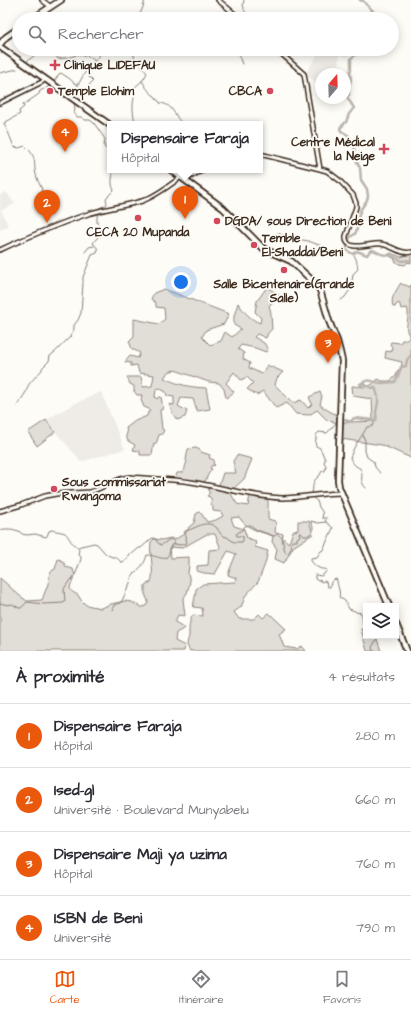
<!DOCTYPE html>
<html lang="fr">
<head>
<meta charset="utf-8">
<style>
  body { margin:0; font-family:"Architects Daughter",sans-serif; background:#f7f7f7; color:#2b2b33 }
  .controls { position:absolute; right:12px; bottom:12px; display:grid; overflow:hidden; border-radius:0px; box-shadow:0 2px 10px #0003 }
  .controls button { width:36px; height:36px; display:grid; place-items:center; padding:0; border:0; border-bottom:1px solid #e1e1e2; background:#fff; color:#2b2b33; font:20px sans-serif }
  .compass { position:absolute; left:315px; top:68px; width:36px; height:36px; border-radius:50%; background:#fff; box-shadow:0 2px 10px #0003; rotate:19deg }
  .you { position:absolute; left:181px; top:282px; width:14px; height:14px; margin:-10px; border:3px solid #fff; border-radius:50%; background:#1a73e8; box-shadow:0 0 0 6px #1a73e833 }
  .badge { display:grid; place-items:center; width:26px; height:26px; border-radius:50%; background:#ea580c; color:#fff; font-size:13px; font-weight:700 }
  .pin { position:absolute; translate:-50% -33px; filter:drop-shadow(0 1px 2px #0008) }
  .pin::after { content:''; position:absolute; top:21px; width:14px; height:12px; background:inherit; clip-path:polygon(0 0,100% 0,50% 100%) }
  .popup { position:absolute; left:107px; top:121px; width:156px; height:52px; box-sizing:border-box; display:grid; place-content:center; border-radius:0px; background:#fff; filter:drop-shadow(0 1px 3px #0005); font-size:13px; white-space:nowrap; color:#7c7c81 }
  .popup b { font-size:15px; color:#2b2b33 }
  .popup::after { content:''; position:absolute; left:50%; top:100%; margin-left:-8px; border:8px solid transparent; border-top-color:#fff }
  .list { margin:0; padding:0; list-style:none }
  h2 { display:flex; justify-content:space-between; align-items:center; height:52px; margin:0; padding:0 16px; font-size:17px }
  h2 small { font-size:13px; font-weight:400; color:#7c7c81 }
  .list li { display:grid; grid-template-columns:26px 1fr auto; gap:12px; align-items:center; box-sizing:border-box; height:64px; padding:0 16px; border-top:1px solid #e1e1e2 }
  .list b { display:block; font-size:15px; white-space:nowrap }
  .list p { margin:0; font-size:13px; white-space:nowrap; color:#7c7c81 }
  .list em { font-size:13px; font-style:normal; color:#7c7c81 }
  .icon { flex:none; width:22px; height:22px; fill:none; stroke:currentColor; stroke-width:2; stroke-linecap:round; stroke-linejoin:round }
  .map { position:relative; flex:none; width:411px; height:651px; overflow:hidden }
  .search { position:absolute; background:#fff; box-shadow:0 2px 10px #0003; left:12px; right:12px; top:12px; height:44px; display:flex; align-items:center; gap:10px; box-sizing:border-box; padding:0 14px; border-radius:22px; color:#7c7c81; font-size:15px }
  .sheet { height:308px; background:#fff }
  nav { display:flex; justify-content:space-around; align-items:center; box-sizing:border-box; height:56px; border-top:1px solid #e1e1e2; background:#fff; font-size:11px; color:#7c7c81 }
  nav a { display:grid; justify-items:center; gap:2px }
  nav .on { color:#ea580c }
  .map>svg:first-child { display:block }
  .built { fill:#efece7 }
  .green { fill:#e1ded7; stroke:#8e847a }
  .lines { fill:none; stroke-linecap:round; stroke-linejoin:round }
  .stream { stroke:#887d74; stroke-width:1 }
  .river { stroke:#bbb4ad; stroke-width:2.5 }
  .secondary-casing { stroke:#3b2a1e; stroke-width:6 }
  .highway-casing { stroke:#3b2a1e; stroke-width:8 }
  .secondary { stroke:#fdfcf7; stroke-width:3 }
  .highway { stroke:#fdfcf7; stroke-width:4.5 }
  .poi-dot { fill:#d1495b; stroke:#fdfcf7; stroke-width:1.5 }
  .labels { text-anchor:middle; stroke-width:3.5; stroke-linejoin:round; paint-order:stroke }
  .poi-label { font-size:12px; font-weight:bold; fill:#3b2a1e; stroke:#fdfcf7; text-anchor:start }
</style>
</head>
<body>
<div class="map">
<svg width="411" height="651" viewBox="0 0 411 651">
  <rect width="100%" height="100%" fill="#fdfcf7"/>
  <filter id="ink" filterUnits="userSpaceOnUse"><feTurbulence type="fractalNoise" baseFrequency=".025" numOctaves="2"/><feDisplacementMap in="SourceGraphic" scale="8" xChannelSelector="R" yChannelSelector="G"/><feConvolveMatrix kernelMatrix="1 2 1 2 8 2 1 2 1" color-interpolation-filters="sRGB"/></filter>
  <g filter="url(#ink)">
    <path class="built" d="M 321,49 L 345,49 L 349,51 L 348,57 L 340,55 L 338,64 L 342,65 L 340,73 L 339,74 L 321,74 L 321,86 L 305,74 L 313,62 Z
      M 6,192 L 15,204 L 1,210 L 8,225 L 7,227 L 0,230 L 0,195 Z
      M 101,392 L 125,449 L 80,462 L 76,455 L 55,432 L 46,420 L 72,405 Z"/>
    <path class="green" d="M 390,253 L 401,257 L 410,254 L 411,256 L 411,263 L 408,262 L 405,265 L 399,264 L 395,261 L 394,258 L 391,257 L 389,255 Z
      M 401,283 L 403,285 L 406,285 L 409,287 L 411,285 L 411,458 L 382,445 L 341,439 L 341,424 L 327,420 L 317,410 L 309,415 L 296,414 L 287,403 L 276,408 L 263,391 L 257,395 L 247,389 L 253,383 L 247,377 L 241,380 L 234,372 L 226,383 L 234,392 L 226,398 L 224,389 L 219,383 L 209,382 L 175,370 L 168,372 L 164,378 C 179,385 189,387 206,388 L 210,409 L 197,411 L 193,399 L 181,398 L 178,406 L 187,411 L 185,417 L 177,420 L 173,414 L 169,404 L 174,405 L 174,397 L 167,396 L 166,392 L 159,388 L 156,389 L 155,397 L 157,399 L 159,397 L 161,397 L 163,409 L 160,410 L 162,429 L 164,430 L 162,434 L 159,435 L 156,444 L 154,443 L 152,455 L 140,455 L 140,451 L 133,450 L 135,445 L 128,441 L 126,436 L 127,433 L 126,428 L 135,421 L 147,416 L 148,412 L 150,411 L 149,409 L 144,407 L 141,400 L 142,395 L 137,395 L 134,391 L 134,386 L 130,384 L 127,377 L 141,377 L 143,387 L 152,386 L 154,375 L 139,373 L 137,365 L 131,366 L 131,363 L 125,362 L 130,356 L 138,358 L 140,353 L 132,349 L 129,341 L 134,336 L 134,319 L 159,324 L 165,319 L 164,308 L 156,307 L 156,303 L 151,299 L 154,293 L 164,289 L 229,314 L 224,324 L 206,330 L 202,337 L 210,345 L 221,341 L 225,332 L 232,337 L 241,329 L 234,325 L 234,316 L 238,303 C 244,312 250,319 260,323 L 261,318 L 255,312 L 257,301 L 267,287 L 279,295 L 269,306 C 272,313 271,321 272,329 L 268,333 L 266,338 L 257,334 L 254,337 L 264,343 L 268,349 L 266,352 L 255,348 L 241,345 L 238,349 L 244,353 L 243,359 L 250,363 L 249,368 L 262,374 L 267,365 L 283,372 L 277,378 L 275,385 L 293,403 L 301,400 L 308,408 L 312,404 L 309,397 L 320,392 L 322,396 L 320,405 L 329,411 L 351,422 L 373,421 L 372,399 L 353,396 L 352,386 C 365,387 369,389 378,379 L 382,381 L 390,381 L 396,376 L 398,370 L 401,370 L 402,362 L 385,358 L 386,351 L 391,352 L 392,347 L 390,344 L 391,342 L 400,343 L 402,340 L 407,340 L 409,338 L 409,335 C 403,327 411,318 407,308 L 401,309 L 400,305 L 399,303 L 396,305 L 395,307 L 393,307 C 390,297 396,292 400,284 Z
      M 46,420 L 55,432 L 37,446 L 28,432 Z
      M 196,448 L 200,450 L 201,452 L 210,455 L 209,458 L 214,460 L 213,463 L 215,465 L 214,466 L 212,465 L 210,468 L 212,469 L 210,472 L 209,473 L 204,483 L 177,480 L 175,479 L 177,473 C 188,473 183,468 187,462 L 186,460 L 188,449 Z
      M 237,455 L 252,459 L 244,479 L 233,489 L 231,494 L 237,504 L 248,506 L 250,495 L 268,498 L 268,519 L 275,521 L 276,524 L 275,532 L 289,543 L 293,531 L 298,530 L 298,521 L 309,521 L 313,534 L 293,547 L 284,563 L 275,559 L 277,549 L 272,542 L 273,536 C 261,532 246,529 239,517 L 231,518 L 234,526 L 244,529 L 247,538 L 256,541 L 255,547 L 268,551 L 265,564 L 258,582 L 246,595 L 241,607 L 234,612 L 239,619 L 254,619 L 259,614 L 263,618 L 269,613 L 286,629 L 279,634 L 284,647 L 297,649 L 302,646 L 306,651 L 190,651 L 187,645 C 187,641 189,638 189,635 C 189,627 189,621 193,615 L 203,616 L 202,608 L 193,607 C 194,600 196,595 196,589 L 203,584 L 235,582 L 236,578 L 228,575 L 230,569 L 236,554 L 228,551 L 215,574 L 204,573 L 197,571 L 197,566 L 208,565 L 209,550 L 221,549 L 215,534 L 207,534 L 182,548 L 170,547 L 171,558 L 189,557 L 189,565 L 188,573 L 190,582 L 187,593 L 183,599 L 185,616 L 178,615 L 175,622 L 185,628 L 176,633 L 175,641 L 185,646 L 184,651 L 0,651 L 0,578 L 20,596 L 27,601 L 42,600 L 48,584 L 50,572 L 55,569 L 58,559 C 63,560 64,563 66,567 L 73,569 L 75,576 C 71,586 65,589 78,595 L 81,600 L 86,605 L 101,608 L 111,604 L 124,601 L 132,602 L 141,607 L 143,607 L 147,605 L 148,601 L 145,594 L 145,585 L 151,582 C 155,569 149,555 151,542 L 154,539 L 162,540 L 171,538 L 174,540 L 186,533 L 189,527 L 194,523 L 196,514 L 199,512 L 201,513 L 207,522 L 216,520 L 223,516 L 221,512 L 213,511 L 213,507 L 211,505 C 212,502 211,499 210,497 L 207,496 L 209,494 L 209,491 L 208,490 L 210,487 L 218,488 L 223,473 L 236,473 L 233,461 Z
      M 366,628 L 366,636 L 376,636 L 381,651 L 367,651 L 361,629 Z"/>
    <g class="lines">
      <path class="stream" d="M 244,9 L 244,8 L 243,5 L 244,0
        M 244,10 L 251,19
        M 138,19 L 143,7 L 145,0
        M 238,49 L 239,50 L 240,59 L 242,64
        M 26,62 L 39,52 L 51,51 L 55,54 L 58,59 L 71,57 L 78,54 L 93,58 L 94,60 L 93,62
        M 88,69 L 90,72 L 88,76 L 93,81 L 89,85
        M 0,73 L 17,69
        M 142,81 C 146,87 149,93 155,96 L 156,99 L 159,101 L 160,103 C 169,104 171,108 176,115 C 177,118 180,121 182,124
        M 54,82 L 59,74 L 61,73 L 70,79 L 75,84 L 78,84
        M 46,88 L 50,86
        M 134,88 L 143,80 L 147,73 L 134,57 L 134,49
        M 75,97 C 77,93 77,89 78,85 C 79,83 83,76 84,74 C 90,65 99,59 103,49
        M 134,98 C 132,106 133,113 135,122 L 135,123 L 136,124
        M 74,102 L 75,109 L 74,113 L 77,117 L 81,117 L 85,120 L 90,120 L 94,123 L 105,139 L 104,147 L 108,150 L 110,154
        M 110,155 L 110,159
        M 110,165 L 110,166
        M 40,209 L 38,204 L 35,200 L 42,190 C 41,186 38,182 37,178 C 32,164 39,158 25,146 L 19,148 L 14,147 C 11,139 8,131 4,124 L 4,123 L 20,114 L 19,111 L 24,107 L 23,105 L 39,94 L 40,91 L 44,89
        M 99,209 L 99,208 L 106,205 L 107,203 L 106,198 L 114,190 C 110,183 113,178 113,170
        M 278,233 L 290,239 L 300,241 L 303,240 L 308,241 L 322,246
        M 85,252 L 89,247 L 94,246
        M 83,282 L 83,277 L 92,255 L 97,253 L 98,249 L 93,243 L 101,233 L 99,225 L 97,223 L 97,216 L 100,212
        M 341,300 L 345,297 L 351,288 L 353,274 L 358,269 C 357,264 357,258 353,254
        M 17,406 C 20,401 23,397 26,392 C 27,389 28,385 30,383 C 34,378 38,374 42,370 L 42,368 L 49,361 L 50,356 L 55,352 L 70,337 L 74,329 L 74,325 L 78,320 L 81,313 L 83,283
        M 337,422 L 327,433 L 319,432 L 316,435 L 316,439 L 315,442 L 316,446 L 320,448 L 325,459 L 324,463 L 326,465 L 325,471 L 322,471 L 320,475 L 314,481 L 314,482 C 312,486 314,490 311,494 L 312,497 L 317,501 L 319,507 L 323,513 L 322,518 L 327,518 L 325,521 L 332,527 L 333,528 L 323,550 L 321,551 L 317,557 L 311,558 L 311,560 C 312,563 315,566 319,568 C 322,570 324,568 327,570 L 324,574 L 321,576 L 316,575 L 315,575 L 315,579 L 318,581 L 320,580 L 321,582 L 324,581 L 326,582 L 328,587 L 330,587 L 331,582 L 333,580 L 336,579 L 337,580 C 337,586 341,592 339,597 L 345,601 L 349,609 L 355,611 L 356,612 L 361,613 L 362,615 L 363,624 L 366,625
        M 363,435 L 365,441 L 365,451 L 367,457 L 374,462 L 375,467 L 380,473
        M 351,455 C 354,445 362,437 367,427 L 373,426 L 374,424 L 374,421
        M 351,456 L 350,458 C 352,461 353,464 356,466 C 358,468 360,467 361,470 C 364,477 358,480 366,488
        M 0,530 L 4,529 L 11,529 L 19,531 L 22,534 L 27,535 L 35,534 L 46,537 L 47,536 L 49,531 L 52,530 C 55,531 63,532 65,533 C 69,536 70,543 77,547
        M 0,603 L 8,605 L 12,604 L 19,608 L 21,608 L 27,602 L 44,604 L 63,603 L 65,602 L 64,589 L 67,584 L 72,579 L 76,573 L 81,559 L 81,557 L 78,554 L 79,550 L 77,547 L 94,543 L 97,544 L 106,554 L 112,557 L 116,557 L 121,562 L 123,562 L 129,557 L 129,555 L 131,553 L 132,554 L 139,548 L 141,548 L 151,539 L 153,538 L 156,539 L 157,542 L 161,545 L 166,542 L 168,540 C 172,539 173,540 175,544 L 180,545 L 183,544 L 186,544 L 187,542 L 186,540 C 187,537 186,535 184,532 L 185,531 C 196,529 206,518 217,528 C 219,531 220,534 223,536 L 227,537 L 234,542 L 242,542 L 243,541 L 243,536 L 237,536 L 236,534 L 242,530 L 245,526 L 250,525 L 257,530 L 274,536 L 275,536 L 278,533 L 283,534 L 282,538 L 285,552 L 287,553 C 292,551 291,546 292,541 L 297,541 L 297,538 L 300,536 L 299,533 L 301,533 L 304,536 L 307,536 L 313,532 L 313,527 L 311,522 L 311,521 L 318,523 L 326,522
        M 112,610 L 114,605 L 121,603 L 130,583 C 132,572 138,572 143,564 C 145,562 146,558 147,555 C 162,556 168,566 171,545 L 175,544
        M 373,651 L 372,647 L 377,639 L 376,636"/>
      <path class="river" d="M 360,0 L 363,1 L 373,11 L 375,19
        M 367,49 L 360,52 L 351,58 L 351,69 L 350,72 L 351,80 L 349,87 L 349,95 L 347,96 C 348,100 352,104 354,108 L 349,114 L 346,122 L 340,128 L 341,131 L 348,135 L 354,143 L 355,158 L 360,168 L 361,180 L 367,189 L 368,196 L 367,200 L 361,209 L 358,218 L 357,229 L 355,234 L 350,237 L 346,250 L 353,254 L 357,251 L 367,255 L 370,251 L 373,250 L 381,254 L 392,256 L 402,261 L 411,260
        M 337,422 C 344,422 350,424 354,418 C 358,418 360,419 364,419 C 370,420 370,419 376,421 C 377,418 376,415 376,412 C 379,400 379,398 375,387 L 371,388 L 364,384 L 361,385 L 360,384 C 369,377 373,383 382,383 C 386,383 390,382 395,382 L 398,376 L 401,367 L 406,366 L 407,360 L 411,355"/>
      <g class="secondary-casing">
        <path id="secondary" d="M 42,0 L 51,7
          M 218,0 L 241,19
          M 276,49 L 304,74 L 320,169
          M 0,103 L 42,82 L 45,79
          M 260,154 L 320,169 L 327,171 L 339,180 L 353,195 L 356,203 L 356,207 L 346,236 C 344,254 373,242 381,244 C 391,245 401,255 411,252
          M 184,180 L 203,170
          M 0,250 C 30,236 60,223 91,213 C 108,208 125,206 142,201 C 156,196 169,186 181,177
          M 0,511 L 21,505 L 45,496 L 56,494 L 90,492 C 104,488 115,478 130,477 C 150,479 171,479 191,482 C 221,487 252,497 282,498 C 302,498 321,493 341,493"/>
      </g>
      <g class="highway-casing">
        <path id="highway" d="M 32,19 L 61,0
          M 1,43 L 6,37 L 19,28
          M 0,47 L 3,49 L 110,125
          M 171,170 L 223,208 L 264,249 L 291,261 L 316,284 L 320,290 L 329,321 L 337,341 L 340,352 L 342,361 L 338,480 L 339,487 L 389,606
          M 396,624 L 407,651"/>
      </g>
      <use href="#secondary" class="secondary"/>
      <use href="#highway" class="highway"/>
    </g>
  </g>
  <g class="poi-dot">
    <path d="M53 59h4v4h4v4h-4v4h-4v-4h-4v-4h4z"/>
    <circle cx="50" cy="91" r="4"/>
    <circle cx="270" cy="91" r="4"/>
    <path d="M382 143h4v4h4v4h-4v4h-4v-4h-4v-4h4z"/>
    <circle cx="138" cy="218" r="4"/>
    <circle cx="217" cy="221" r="4"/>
    <circle cx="254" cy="245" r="4"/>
    <circle cx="284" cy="270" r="4"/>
    <circle cx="54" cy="489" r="4"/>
  </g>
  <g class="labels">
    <g class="poi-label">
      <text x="64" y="69">Clinique LIDEFAU</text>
      <text x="58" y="95">Temple Elohim</text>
      <text x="262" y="95" text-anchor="end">CBCA</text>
      <text x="375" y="146" text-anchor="end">Centre Médical<tspan x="375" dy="14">la Neige</tspan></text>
      <text x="225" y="225">DGDA/ sous Direction de Beni</text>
      <text x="138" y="236" text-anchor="middle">CECA 20 Mupanda</text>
      <text x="262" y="242">Temble<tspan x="262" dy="14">El-Shaddai/Beni</tspan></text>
      <text x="284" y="288" text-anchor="middle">Salle Bicentenaire(Grande<tspan x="284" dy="14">Salle)</tspan></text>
      <text x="62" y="486">Sous commissariat<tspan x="62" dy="14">Rwangoma</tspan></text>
    </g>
  </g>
</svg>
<div class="controls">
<button><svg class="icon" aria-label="layers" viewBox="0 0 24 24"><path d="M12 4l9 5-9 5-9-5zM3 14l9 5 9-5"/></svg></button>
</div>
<svg class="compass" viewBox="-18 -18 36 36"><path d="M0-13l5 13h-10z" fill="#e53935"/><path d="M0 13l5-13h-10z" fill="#7c7c81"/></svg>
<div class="you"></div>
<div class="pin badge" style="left:185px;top:219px">1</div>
<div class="popup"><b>Dispensaire Faraja</b>Hôpital</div>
<div class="pin badge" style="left:47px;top:223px">2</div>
<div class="pin badge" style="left:328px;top:363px">3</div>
<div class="pin badge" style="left:65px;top:152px">4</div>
<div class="search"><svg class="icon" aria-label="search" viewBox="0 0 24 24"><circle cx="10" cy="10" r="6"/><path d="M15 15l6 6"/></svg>Rechercher</div>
</div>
<section class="sheet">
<h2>À proximité<small>4 résultats</small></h2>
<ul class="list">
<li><span class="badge">1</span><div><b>Dispensaire Faraja</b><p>Hôpital</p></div><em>280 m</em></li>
<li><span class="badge">2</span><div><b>Ised-gl</b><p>Université · Boulevard Munyabelu</p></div><em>660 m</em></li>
<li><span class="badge">3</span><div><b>Dispensaire Maji ya uzima</b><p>Hôpital</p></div><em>760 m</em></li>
<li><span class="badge">4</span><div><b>ISBN de Beni</b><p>Université</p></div><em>790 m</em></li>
</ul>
</section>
<nav>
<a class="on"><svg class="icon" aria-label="map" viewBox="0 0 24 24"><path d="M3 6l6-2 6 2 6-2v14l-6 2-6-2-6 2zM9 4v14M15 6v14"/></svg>Carte</a>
<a><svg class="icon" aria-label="directions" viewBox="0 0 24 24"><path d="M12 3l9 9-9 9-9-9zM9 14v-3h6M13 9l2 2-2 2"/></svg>Itinéraire</a>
<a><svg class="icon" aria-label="saved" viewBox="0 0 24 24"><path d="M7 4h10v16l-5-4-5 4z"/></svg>Favoris</a>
</nav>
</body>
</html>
